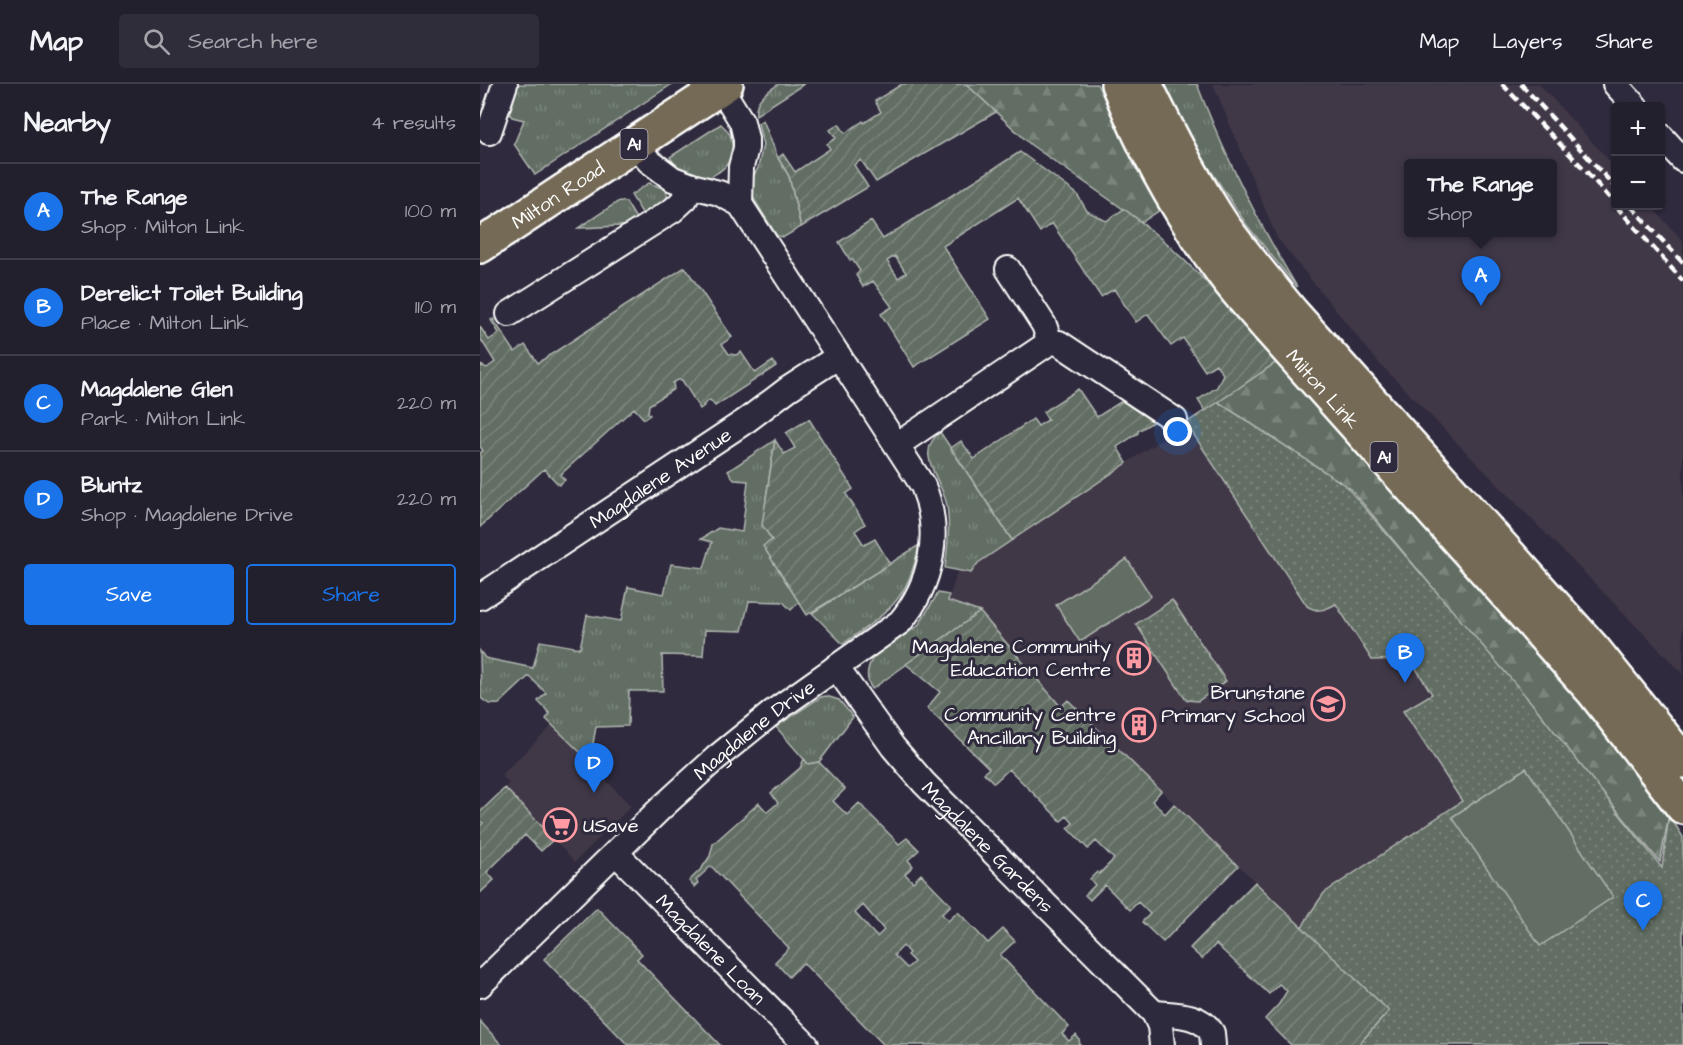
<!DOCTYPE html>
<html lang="en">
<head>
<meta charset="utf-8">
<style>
  body { margin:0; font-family:"Architects Daughter",sans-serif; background:#2f2d3a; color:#f1f3f6 }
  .controls { position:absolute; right:18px; top:18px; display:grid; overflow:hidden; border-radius:6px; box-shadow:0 2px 4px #0004 }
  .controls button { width:54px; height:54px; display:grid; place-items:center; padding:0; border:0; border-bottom:2px solid #403e4a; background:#23202e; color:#f1f3f6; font:30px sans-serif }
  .you { position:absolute; left:698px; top:348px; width:21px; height:21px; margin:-15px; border:4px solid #fff; border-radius:50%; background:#1a73e8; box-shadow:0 0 0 9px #1a73e833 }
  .badge { display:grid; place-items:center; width:39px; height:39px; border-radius:50%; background:#1a73e8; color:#fff; font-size:20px; font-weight:700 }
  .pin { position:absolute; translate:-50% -50px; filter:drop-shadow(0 2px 3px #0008) }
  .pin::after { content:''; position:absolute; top:32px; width:21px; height:18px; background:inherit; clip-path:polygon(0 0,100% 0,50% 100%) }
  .popup { position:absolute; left:924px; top:75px; width:153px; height:78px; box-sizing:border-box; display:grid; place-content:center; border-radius:6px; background:#23202e; filter:drop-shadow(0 2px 4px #0005); font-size:20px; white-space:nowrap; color:#a3a3aa }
  .popup b { font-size:22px; color:#f1f3f6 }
  .popup::after { content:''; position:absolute; left:50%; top:100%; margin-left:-12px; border:12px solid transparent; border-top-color:#23202e }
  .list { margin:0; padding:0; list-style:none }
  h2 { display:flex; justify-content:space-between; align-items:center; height:78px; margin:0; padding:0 24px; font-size:26px }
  h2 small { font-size:20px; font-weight:400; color:#a3a3aa }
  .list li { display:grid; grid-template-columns:39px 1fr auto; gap:18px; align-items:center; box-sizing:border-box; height:96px; padding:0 24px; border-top:2px solid #403e4a }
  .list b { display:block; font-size:22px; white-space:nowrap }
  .list p { margin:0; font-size:20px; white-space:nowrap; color:#a3a3aa }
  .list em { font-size:20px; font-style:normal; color:#a3a3aa }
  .actions { display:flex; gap:12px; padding:18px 24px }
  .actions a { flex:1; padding:14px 0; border:2px solid #1a73e8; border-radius:6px; text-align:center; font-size:21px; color:#1a73e8 }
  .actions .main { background:#1a73e8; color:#fff }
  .icon { flex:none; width:33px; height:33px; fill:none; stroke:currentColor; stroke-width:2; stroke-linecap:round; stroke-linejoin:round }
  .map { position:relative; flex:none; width:1203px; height:961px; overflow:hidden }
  header { display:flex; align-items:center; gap:36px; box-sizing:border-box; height:84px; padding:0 30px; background:#23202e; border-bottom:2px solid #403e4a }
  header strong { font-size:28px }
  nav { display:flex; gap:33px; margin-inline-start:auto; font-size:21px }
  .search { width:420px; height:54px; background:#2f2d3a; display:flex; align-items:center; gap:15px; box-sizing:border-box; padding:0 21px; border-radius:6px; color:#a3a3aa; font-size:22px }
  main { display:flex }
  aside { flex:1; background:#23202e }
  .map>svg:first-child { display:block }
  .built { fill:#413746; fill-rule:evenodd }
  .grass { fill:url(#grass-tufts); stroke:#b0b6b1; stroke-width:1.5 }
  .forest { fill:url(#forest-firs); stroke:#b0b6b1; stroke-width:1.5 }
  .park { fill:url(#park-dots); stroke:#b0b6b1; stroke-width:1.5 }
  .garden { fill:url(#garden-furrows); stroke:#b0b6b1; stroke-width:1.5; fill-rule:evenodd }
  .pitch { fill:#626e63; stroke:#b0b6b1; stroke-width:1.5 }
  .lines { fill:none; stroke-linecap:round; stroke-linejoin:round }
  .street-casing { stroke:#fff; stroke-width:28 }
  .primary-casing { stroke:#fff; stroke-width:38 }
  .street { stroke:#2f2a3d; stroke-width:24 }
  .primary { stroke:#756a55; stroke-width:33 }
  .rail { stroke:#fff; stroke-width:4.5; stroke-dasharray:9 4.5; stroke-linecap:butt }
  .labels { text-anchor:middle; stroke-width:6; stroke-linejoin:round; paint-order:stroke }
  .shield { fill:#2f2a3d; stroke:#c1bfc5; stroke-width:1.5 }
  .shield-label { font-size:18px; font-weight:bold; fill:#fff }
  .street-label { font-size:20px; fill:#fff; stroke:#2f2a3d }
  .poi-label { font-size:20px; fill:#fff; stroke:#2f2a3d; text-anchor:end }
</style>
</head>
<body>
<header>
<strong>Map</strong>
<div class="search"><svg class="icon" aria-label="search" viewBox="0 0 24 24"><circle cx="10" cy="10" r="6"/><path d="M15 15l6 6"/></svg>Search here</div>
<nav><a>Map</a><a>Layers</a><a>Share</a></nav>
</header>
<main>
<aside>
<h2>Nearby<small>4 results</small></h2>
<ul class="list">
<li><span class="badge">A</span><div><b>The Range</b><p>Shop · Milton Link</p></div><em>100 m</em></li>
<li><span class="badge">B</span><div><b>Derelict Toilet Building</b><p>Place · Milton Link</p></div><em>110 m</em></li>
<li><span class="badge">C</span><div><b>Magdalene Glen</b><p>Park · Milton Link</p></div><em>220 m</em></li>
<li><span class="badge">D</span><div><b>Bluntz</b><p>Shop · Magdalene Drive</p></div><em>220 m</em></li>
</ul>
<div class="actions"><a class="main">Save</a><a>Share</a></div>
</aside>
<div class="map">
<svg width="1203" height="961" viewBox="0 0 1203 961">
  <defs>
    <pattern id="grass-tufts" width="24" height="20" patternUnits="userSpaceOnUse" patternTransform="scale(1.5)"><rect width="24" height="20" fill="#626e63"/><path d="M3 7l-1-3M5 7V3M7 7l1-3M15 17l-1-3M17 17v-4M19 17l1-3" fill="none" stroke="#7a847a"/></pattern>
    <pattern id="forest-firs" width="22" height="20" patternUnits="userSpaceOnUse" patternTransform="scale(1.5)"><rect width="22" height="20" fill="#626e63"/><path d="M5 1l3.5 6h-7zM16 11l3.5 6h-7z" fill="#7a847a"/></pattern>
    <pattern id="park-dots" width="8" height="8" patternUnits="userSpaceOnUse" patternTransform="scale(1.5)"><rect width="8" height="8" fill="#626e63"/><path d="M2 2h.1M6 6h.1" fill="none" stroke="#7a847a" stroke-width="1.8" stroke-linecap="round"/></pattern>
    <pattern id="garden-furrows" width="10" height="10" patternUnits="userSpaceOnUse" patternTransform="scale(1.5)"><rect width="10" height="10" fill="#626e63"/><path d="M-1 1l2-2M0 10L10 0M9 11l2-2" fill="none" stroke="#7a847a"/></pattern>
  </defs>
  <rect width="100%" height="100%" fill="#2f2a3d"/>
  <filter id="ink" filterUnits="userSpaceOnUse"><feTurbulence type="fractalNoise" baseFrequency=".0167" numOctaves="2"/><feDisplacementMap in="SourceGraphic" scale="12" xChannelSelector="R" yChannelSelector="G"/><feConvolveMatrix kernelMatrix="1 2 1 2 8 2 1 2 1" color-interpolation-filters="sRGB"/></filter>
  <g filter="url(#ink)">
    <path class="built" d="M 733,0 L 1059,0 L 1135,83 L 1136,122 L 1171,122 L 1203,157 L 1203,590 L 898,278 L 797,154 ZM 929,80 L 1073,80 L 1073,148 L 929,148 Z
      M 798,277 L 1189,731 L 1182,784 L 909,927 L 588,617 L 581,623 L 500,528 L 468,517 L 478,486 L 491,488 L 498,479 Z
      M 73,641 L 151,722 L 95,778 L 25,704 L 29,699 L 21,691 Z"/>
    <path class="grass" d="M 37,0 L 192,0 L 55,91 L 34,60 L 44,36 L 32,33 L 28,28 Z
      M 299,0 L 324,0 L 276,31 C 274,15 287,8 299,0 Z
      M 685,0 L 717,0 C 744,71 778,138 817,203 L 766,140 L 720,70 Z
      M 283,36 L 298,74 L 309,92 L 321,143 L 304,153 L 297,152 L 271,110 L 273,93 L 278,84 L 283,61 L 278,39 Z
      M 241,40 C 258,54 255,79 237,89 C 233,92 227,94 223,94 C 215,94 207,89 199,87 L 190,73 Z
      M 169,99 L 185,105 L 187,110 L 188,116 L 167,137 L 151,111 Z
      M 139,117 L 146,118 L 160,141 L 98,144 Z
      M 460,348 L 532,456 L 498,479 L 491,489 L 465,484 C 467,467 470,450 468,432 C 468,424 466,416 463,409 C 455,388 437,367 460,348 Z
      M 295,356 L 286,414 L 292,457 L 284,462 L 319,518 L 311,526 L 303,518 L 269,517 L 262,547 L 225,546 L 223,572 L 182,571 L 183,607 L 149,607 L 148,642 L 116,643 L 112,665 L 109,668 L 101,669 L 66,635 L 70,630 L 58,617 L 66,609 L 49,592 L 19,620 C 11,621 7,620 1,614 L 0,567 L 5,574 L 53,584 L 60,557 L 100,564 L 107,531 L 141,537 L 148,503 L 184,510 L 191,480 L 224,484 L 232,458 L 221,455 L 238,444 L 262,448 L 268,397 L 254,396 L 248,387 Z
      M 439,461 C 428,518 407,528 363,560 L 332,529 Z
      M 458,509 L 469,511 L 468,517 L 500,528 L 392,605 C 384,593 387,582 395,571 L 438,542 Z
      M 346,612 L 359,616 L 373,633 L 339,678 L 328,680 L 296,643 L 341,613 Z
      M 0,937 L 19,958 L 22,961 L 0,961 Z"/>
    <path class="forest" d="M 486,0 L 617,0 L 656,79 L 683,124 L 662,138 L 551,61 Z
      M 798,277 L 1132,651 L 1189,731 L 1180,778 L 871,405 L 738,318 Z"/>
    <path class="park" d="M 738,318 L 865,401 L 1055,623 L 1182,784 L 1189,731 L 1203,753 L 1203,961 L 878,961 L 909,927 L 822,844 L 829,831 L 844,809 L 982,717 L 923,627 L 952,610 L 930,575 L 892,576 L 856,520 C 845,526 838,529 827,522 L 706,339 Z
      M 692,516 L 746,597 L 718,617 L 706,616 L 656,540 Z"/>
    <path class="garden" d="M 422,0 L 486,0 L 516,28 L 396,98 L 381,76 L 374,81 L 388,103 L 321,143 L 309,92 L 298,74 L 303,70 L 315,88 L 350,65 L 347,60 L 356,54 L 350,46 L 359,40 L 365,49 L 383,37 L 384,39 L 401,28 L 395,17 Z
      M 540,68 L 597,110 L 607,127 L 626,137 L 644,125 C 703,168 750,223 798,277 L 725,327 L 718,316 L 737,303 L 743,290 L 736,280 L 725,287 L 703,254 L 691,262 L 668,230 L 656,238 L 634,205 L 621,213 L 572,139 L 560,148 L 538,114 L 463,162 L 510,235 L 434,283 L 401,230 L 412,223 L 393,197 L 383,203 L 376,191 L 380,187 L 372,175 L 370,176 L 359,158 L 391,137 L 403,155 ZM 415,172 L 426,189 L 418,194 L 407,177 Z
      M 205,183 L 252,253 L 242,260 L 249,270 L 256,271 L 261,268 L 275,289 L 293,277 L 296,282 L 235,322 L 230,316 L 223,321 L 224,322 L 220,325 L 202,296 L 198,296 L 193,299 L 194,305 L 169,321 L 168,329 L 170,331 L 164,335 L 154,324 L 80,391 L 85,396 L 79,401 L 64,385 L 0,443 L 0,369 L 3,367 L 0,362 L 0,281 L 7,284 L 15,278 L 0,254 L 0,243 L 9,256 L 19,249 L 11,236 L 13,235 L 35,268 L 45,261 L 58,279 Z
      M 598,305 L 617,333 L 642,317 L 673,338 L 658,347 L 658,349 L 637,363 L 647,379 L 532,456 L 471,364 L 481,357 L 494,375 L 553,335 L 558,342 L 568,336 L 563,328 Z
      M 329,335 L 373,405 L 366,410 L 385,440 L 375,447 L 384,461 L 395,455 L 410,480 L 327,531 L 283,462 L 292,456 L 282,441 L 295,356 L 304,370 L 315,364 L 306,349 Z
      M 500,528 L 581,623 L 588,616 L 681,707 L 672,717 L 685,730 L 694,720 L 758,782 L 683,858 L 662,838 L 670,830 L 658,818 L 650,826 L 625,801 L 610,816 L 605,811 L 615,801 L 610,795 L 617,788 L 619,790 L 634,775 L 616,757 L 608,765 L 588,744 L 593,739 L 587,732 L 581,737 L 529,685 L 514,699 L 504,689 L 509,684 L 447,624 L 460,608 L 426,580 Z
      M 324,675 L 328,680 L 339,678 L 365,705 L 353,717 L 367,731 L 379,719 L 419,760 L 427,754 L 439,766 L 428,776 L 433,782 L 425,790 L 433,798 L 441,790 L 471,821 L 462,830 L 468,837 L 478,828 L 508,859 L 523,845 L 535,857 L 520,871 L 589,943 L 582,950 L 589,957 L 596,951 L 599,955 L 600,961 L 404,961 L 323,879 L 309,893 L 295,878 L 309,864 L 231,782 L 216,796 L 218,799 L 214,803 L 209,797 L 222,784 L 230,772 L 233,760 L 279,719 L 287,728 L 298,719 L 291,709 L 320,684 ZM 383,821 L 404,846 L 397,853 L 375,829 ZM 423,862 L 429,869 L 427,871 L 434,878 L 427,884 L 414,871 Z
      M 25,704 L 74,755 L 61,767 L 45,751 L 7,788 L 14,796 L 0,809 L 0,742 L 3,739 L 0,737 L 0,728 Z
      M 775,798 L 909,927 L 878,961 L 811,961 L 785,935 L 799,920 L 807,907 L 799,900 L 789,910 L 736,860 L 722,875 L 710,864 Z
      M 117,824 L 162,870 L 157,875 L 240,961 L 148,961 L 64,875 Z"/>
    <path class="pitch" d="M 647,475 L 671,512 L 600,558 L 576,521 Z
      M 1046,684 L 1133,813 L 1060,862 L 972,733 Z"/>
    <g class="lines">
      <g class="street-casing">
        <g id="street">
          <path d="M 1135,0 L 1155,22"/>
          <path d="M 241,4 L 262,38 L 266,55 L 266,64 L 261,83 L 260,120"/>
          <path d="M 9,48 L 25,0"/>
          <path d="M 1180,51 L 1203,76"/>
          <path d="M 528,185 L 564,241 L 570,258 L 579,259 L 695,336"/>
          <path d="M 29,230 L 193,126 L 205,115 L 212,102"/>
          <path d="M 417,361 L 570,258"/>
          <path id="s1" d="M 0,513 L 267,336 L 308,305 L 359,272"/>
          <path id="s2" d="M 356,583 L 413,663 L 444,699 L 674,929 L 680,942 L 682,961"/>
          <path id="s3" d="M 136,769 L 326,961"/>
          <path id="s4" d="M 0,901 L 180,725 L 236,674 L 293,628 L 420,538 C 452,500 462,448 443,402 L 260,120 L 239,109 L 212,102 L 193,95 L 169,77 L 154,60"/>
          <path d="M 674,929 C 695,931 720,929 732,949 L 733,961"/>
        </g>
      </g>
      <g class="primary-casing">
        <g id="primary">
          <path id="s5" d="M 638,0 C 664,66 699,129 741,186 C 755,206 772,224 788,243 L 1113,607 L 1203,723"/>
          <path d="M 665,0 C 688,48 713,97 743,142 C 765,172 788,200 812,229 L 1115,567 L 1203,677"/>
          <path id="s6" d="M 0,162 L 246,0"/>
        </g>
      </g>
      <use href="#street" class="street"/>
      <use href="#primary" class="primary"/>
      <path class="rail" d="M 1022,0 L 1105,86 L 1136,121
        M 1041,0 L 1136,104
        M 1136,122 L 1203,197
        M 1151,122 L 1203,179"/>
    </g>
  </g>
  <defs>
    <g id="building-ring" transform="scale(1.725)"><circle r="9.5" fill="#2f2a3d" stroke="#ff9aa2" stroke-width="1.5"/><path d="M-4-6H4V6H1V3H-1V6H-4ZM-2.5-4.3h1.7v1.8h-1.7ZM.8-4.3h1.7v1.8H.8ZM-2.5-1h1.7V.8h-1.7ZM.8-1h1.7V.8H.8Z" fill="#ff9aa2"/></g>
    <g id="school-ring" transform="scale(1.725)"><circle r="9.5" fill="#2f2a3d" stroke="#ff9aa2" stroke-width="1.5"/><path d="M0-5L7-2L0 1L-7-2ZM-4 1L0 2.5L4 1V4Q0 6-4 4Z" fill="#ff9aa2"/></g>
    <g id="supermarket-ring" transform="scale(1.725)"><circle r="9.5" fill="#2f2a3d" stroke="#ff9aa2" stroke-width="1.5"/><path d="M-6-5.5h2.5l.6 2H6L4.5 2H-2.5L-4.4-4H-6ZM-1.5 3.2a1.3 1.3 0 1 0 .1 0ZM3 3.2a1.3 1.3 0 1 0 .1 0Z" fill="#ff9aa2"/></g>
  </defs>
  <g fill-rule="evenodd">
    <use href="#building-ring" x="654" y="574"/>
    <use href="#school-ring" x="848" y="620"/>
    <use href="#building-ring" x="659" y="641"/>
    <use href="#supermarket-ring" x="80" y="741"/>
  </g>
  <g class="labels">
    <g class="shield">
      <rect x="140.5" y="45" width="27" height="30" rx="4.5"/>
      <rect x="890.5" y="358" width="27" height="30" rx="4.5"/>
    </g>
    <g class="shield-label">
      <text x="154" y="66">A1</text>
      <text x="904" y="379">A1</text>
    </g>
    <g class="street-label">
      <text dy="7" stroke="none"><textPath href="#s6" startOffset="93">Milton Road</textPath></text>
      <text dy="7" stroke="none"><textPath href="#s5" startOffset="370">Milton Link</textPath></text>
      <text dy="7" stroke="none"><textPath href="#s1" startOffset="216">Magdalene Avenue</textPath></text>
      <text dy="7" stroke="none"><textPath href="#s4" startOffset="375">Magdalene Drive</textPath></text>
      <text dy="7" stroke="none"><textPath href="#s2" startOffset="236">Magdalene Gardens</textPath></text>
      <text dy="7" stroke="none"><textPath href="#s3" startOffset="135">Magdalene Loan</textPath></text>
    </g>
    <g class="poi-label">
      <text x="631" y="569">Magdalene Community<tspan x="631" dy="23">Education Centre</tspan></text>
      <text x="825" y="615">Brunstane<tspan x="825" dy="23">Primary School</tspan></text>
      <text x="636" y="637">Community Centre<tspan x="636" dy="23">Ancillary Building</tspan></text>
      <text x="103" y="748" text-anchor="start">USave</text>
    </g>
  </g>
</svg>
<div class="controls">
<button>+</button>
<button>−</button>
</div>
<div class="you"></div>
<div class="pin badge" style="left:1001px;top:222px">A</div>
<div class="popup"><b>The Range</b>Shop</div>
<div class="pin badge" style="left:925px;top:599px">B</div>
<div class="pin badge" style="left:1163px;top:847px">C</div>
<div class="pin badge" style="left:114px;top:709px">D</div>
</div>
</main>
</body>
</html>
